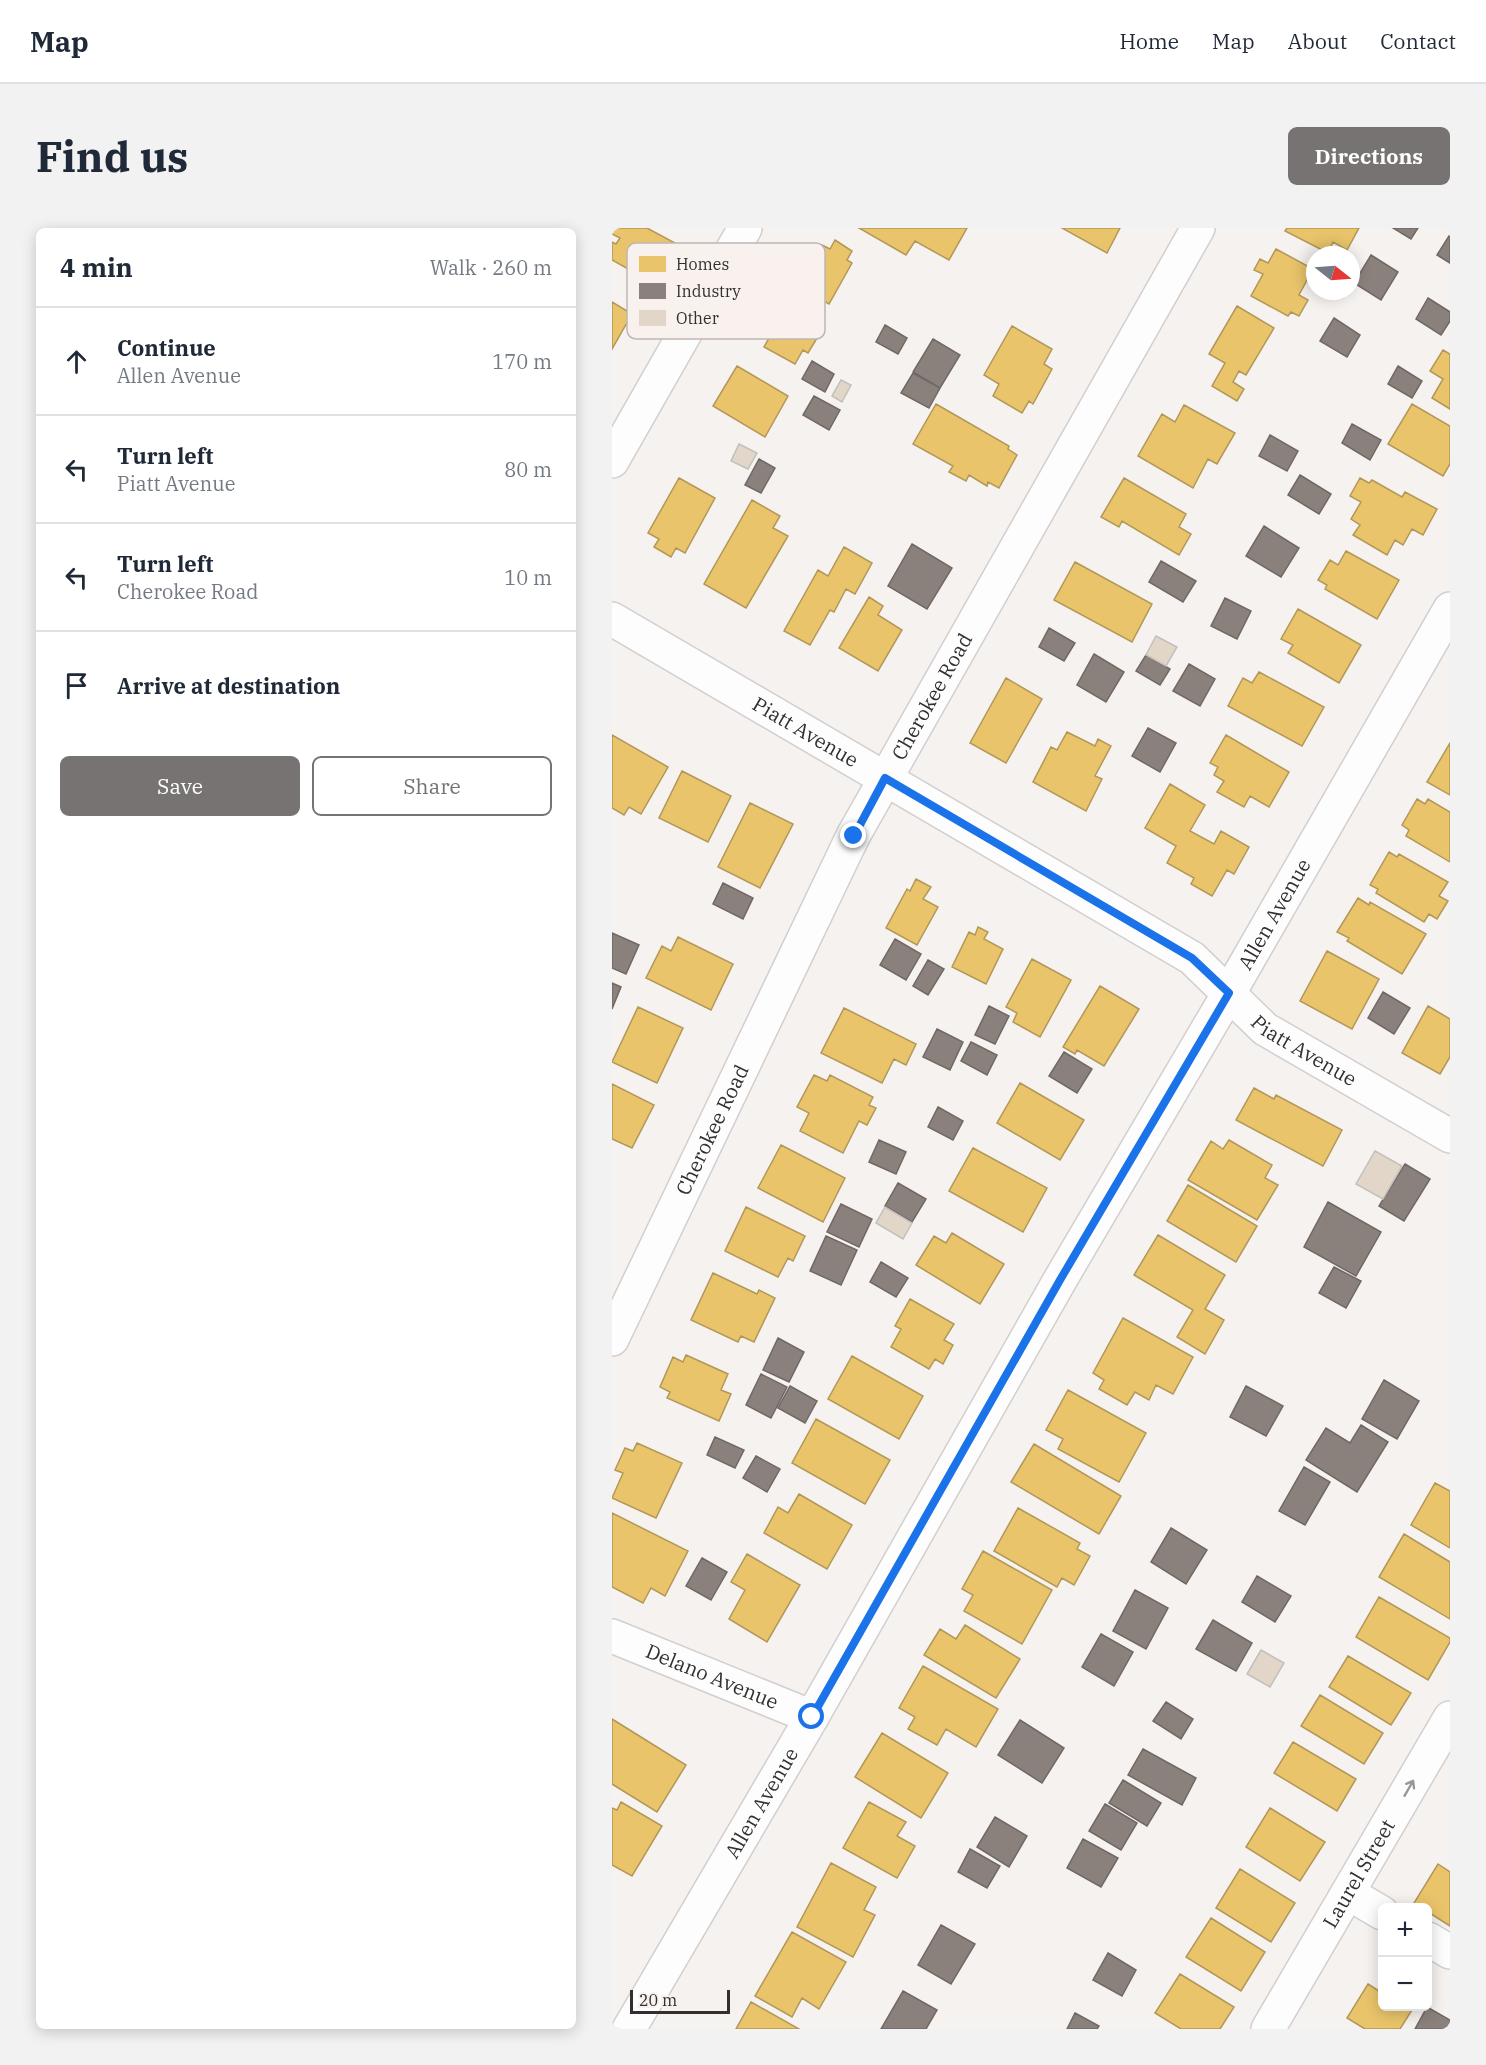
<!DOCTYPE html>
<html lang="en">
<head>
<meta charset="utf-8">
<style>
  body { margin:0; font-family:"IBM Plex Serif",serif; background:#f2f2f3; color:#1f2937 }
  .controls { position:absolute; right:18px; bottom:18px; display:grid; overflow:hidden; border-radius:9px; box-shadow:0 3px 15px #0003 }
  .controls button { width:54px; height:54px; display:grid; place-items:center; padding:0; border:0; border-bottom:2px solid #e0e1e3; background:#fff; color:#1f2937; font:30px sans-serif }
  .compass { position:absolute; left:694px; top:18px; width:54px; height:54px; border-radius:50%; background:#fff; box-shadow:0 3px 15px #0003; rotate:107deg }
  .scale { position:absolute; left:18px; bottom:15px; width:100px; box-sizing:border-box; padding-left:6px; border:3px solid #322f2e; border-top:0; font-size:16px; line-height:21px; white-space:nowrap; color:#322f2e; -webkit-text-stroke:4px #f9f1ed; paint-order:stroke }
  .stop { position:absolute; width:18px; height:18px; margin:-14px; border:4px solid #1a73e8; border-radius:50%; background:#fff }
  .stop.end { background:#1a73e8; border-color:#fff; box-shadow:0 2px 6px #0008 }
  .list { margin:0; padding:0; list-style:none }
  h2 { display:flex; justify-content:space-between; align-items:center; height:78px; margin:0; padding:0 24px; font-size:26px }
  h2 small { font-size:20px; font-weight:400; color:#747a83 }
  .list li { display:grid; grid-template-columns:39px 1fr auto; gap:18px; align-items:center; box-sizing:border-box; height:108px; padding:0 24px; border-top:2px solid #e0e1e3 }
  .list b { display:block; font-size:22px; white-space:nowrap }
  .list p { margin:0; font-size:20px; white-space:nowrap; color:#747a83 }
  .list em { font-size:20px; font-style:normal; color:#747a83 }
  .actions { display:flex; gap:12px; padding:18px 24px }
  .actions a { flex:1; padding:14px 0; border:2px solid #777372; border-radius:9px; text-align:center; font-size:21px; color:#777372 }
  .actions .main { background:#777372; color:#fff }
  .icon { flex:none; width:33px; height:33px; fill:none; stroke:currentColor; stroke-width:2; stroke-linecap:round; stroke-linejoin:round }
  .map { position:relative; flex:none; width:838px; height:1801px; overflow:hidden; border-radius:9px }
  header { display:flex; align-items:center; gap:36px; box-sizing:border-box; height:84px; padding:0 30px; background:#fff; border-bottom:2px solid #e0e1e3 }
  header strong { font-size:28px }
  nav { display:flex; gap:33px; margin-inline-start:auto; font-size:21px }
  .intro { display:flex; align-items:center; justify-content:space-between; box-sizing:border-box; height:144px; padding:0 36px }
  h1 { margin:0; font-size:42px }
  .button { padding:15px 27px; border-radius:9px; background:#777372; color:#fff; font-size:21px; font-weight:700 }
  main { display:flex; gap:36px; padding:0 36px }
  aside { flex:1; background:#fff; border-radius:9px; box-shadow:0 3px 15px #0003 }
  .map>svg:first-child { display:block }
  .homes { fill:#e9c46a; stroke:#b29758; stroke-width:1.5 }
  .industry { fill:#8a817c; stroke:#706865; stroke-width:1.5 }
  .building { fill:#e1d6c7; stroke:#c2bfbd; stroke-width:1.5 }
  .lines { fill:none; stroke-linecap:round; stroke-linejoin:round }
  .minor-casing { stroke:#d2cfce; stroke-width:36 }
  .minor { stroke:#fefdfd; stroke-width:33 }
  .oneway { stroke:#989696 }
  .route { stroke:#1a73e8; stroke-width:8 }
  .labels { text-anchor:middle; stroke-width:6; stroke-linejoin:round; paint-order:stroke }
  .street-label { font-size:20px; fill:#322f2e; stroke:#f9f1ed }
  .key { fill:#f9f1ed; stroke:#bdb7b4; stroke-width:1.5 }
  .key-label { font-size:16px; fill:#322f2e }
</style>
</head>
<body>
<header>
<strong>Map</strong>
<nav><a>Home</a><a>Map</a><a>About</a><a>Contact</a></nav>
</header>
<div class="intro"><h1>Find us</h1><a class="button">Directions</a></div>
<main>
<aside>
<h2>4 min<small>Walk · 260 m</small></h2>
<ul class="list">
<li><svg class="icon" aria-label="ahead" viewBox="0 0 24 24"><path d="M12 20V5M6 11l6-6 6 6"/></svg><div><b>Continue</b><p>Allen Avenue</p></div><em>170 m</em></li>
<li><svg class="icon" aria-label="left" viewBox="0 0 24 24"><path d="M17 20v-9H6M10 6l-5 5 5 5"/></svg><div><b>Turn left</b><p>Piatt Avenue</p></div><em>80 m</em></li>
<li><svg class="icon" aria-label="left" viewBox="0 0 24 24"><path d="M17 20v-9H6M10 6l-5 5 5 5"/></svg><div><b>Turn left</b><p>Cherokee Road</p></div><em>10 m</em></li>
<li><svg class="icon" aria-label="arrive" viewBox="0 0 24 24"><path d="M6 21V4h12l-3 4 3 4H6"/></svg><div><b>Arrive at destination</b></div></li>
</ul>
<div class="actions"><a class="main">Save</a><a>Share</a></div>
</aside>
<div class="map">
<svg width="838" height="1801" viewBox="0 0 838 1801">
  <rect width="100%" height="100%" fill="#f6f2f0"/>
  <path class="homes" d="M 0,0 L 35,0 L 63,15 L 41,55 L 0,32 L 0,14 L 4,16 L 8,10 L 0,6 Z
    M 247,0 L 355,0 L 337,32 L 303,13 L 294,27 Z
    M 450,0 L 508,0 L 495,25 Z
    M 675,0 L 747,0 L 735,22 L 721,14 L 716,25 L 673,3 Z
    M 223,12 L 240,23 L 235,32 L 240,35 L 217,76 L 186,59 L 191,51 L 183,46 L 189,34 L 198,39 L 210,17 L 218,21 Z
    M 664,21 L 701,41 L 687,67 L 696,72 L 687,88 L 679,84 L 676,88 L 639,68 L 651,46 L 642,42 L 648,31 L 656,35 Z
    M 178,71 L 209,88 L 201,103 L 207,107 L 196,125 L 191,122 L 183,136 L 152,119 L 161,103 L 150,97 L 160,80 L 169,85 Z
    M 0,74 L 20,86 L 0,121 Z
    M 625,78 L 662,100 L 634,147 L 627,143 L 621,154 L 632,161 L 625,173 L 600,158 L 613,135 L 597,126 Z
    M 400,98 L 440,121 L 432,136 L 440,141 L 421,176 L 417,173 L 410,185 L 381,168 L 387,156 L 372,147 Z
    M 831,122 L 838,126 L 838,181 L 820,170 L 831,151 L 818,143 Z
    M 125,138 L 176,168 L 153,209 L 101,178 Z
    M 324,176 L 397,218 L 396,221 L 405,227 L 387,260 L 376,254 L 375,258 L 357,247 L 354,253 L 337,244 L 341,238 L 301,216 Z
    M 800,176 L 838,198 L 838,236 L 831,248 L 776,216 Z
    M 572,177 L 623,205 L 605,236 L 596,231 L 581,260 L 526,228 L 550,186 L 563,194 Z
    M 67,250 L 103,270 L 73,325 L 64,320 L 59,329 L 42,319 L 47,311 L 36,305 Z
    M 512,250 L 574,286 L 567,299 L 579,306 L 567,327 L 510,293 L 507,299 L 489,289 Z
    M 748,250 L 757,255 L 760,252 L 790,269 L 793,264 L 825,281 L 811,307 L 800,301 L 791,317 L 783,312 L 775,327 L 741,307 L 748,297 L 739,291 L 749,274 L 738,268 Z
    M 140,272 L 168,288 L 161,300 L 176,308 L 134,380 L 92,356 Z
    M 232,319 L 260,335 L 243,366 L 234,361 L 222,384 L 218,382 L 198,417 L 172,403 L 206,342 L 216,348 Z
    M 734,323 L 787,352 L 765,391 L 713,361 L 715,357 L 706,352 L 718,332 L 726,337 Z
    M 463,334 L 540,376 L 520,414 L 442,372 Z
    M 257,369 L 271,378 L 266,387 L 290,402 L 266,443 L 227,420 Z
    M 686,381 L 749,417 L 727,455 L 676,425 L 681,417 L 669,411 Z
    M 647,444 L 712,479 L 690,518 L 616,478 L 631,450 L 640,455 Z
    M 394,450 L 430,471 L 394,535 L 358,515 Z
    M 455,504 L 483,518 L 486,511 L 499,518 L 483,548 L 490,551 L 474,583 L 421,554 L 439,519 L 445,522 Z
    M 0,507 L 56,539 L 29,586 L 17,579 L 12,587 L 0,580 Z
    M 614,507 L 677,544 L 657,579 L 638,568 L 632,579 L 605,564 L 612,553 L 602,547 L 606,539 L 598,535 Z
    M 838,515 L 838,567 L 815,554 Z
    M 70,543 L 119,568 L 96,614 L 47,590 Z
    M 558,556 L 593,577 L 578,603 L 602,616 L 609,603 L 637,619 L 622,646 L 615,642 L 600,668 L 579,656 L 582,650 L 555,635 L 564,618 L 533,600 Z
    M 805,571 L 813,576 L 816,571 L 838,584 L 838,634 L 794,608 L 797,602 L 790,597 Z
    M 138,575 L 181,596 L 148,660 L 106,639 Z
    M 777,624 L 785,629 L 787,626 L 836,654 L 827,668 L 836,673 L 825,691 L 817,686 L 812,694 L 764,665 L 766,661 L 758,657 Z
    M 304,651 L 319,659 L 311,671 L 326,679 L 305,717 L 274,700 L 295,661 L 298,663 Z
    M 746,670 L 757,677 L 758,674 L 814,706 L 790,746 L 735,713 L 737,710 L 725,704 Z
    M 366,699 L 376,704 L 372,711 L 391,721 L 374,756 L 340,739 L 357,704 L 363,707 Z
    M 66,709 L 121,736 L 99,782 L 34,750 L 50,718 L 59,723 Z
    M 715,723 L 767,751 L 740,801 L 688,773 Z
    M 420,731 L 459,752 L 428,809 L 401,794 L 405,785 L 394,779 Z
    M 488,758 L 527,781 L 492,838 L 465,822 L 463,826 L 451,819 Z
    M 816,778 L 838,791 L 838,829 L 828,846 L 790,825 Z
    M 26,779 L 71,800 L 45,855 L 0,834 Z
    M 232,780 L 304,816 L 294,837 L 282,831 L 270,855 L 209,825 Z
    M 202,847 L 215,853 L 218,847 L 261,869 L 257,877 L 264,880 L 255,897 L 247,893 L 231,925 L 188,903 L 197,885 L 185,879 Z
    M 408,855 L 472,892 L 448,932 L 385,895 Z
    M 0,856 L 42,877 L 20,920 L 0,911 Z
    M 642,860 L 662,871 L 664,867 L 730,902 L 711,938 L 624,892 Z
    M 617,912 L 660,937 L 653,950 L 666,957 L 645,992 L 576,952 L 599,913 L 611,921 Z
    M 169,917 L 233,950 L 211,994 L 146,960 Z
    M 361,920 L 435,960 L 411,1004 L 337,963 Z
    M 576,957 L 645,998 L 624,1034 L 555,993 Z
    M 134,979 L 193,1008 L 181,1033 L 176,1030 L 166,1049 L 113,1023 Z
    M 340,1005 L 392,1036 L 368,1076 L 304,1037 L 322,1008 L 334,1015 Z
    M 546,1007 L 613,1047 L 593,1081 L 612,1092 L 593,1126 L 565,1109 L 581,1082 L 522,1047 Z
    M 101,1045 L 145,1066 L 147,1062 L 163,1070 L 142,1114 L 129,1108 L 126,1114 L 79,1092 Z
    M 298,1071 L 342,1096 L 332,1112 L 341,1117 L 331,1136 L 323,1131 L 317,1141 L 279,1119 L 289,1101 L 283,1098 Z
    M 511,1090 L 581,1129 L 561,1166 L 544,1157 L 537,1172 L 523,1164 L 515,1177 L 487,1161 L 492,1152 L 481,1145 Z
    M 74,1127 L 116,1146 L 109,1162 L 119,1166 L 107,1193 L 55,1170 L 58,1164 L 48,1159 L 61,1129 L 71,1134 Z
    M 240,1128 L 311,1168 L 287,1211 L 216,1171 Z
    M 456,1162 L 534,1205 L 507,1254 L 446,1221 L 451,1211 L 434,1202 Z
    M 204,1191 L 278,1232 L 253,1276 L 180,1235 Z
    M 25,1215 L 70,1235 L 44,1290 L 0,1270 L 11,1245 L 3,1242 L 13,1220 L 21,1223 Z
    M 422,1216 L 509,1268 L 487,1306 L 399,1254 Z
    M 823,1255 L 838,1263 L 838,1320 L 799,1297 Z
    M 187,1266 L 240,1297 L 215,1341 L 152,1305 L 166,1279 L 176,1285 Z
    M 406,1280 L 468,1315 L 465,1321 L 478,1328 L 462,1357 L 450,1350 L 445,1359 L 382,1323 Z
    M 0,1285 L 76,1323 L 53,1368 L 39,1360 L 31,1375 L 0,1359 Z
    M 792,1306 L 838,1334 L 838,1391 L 767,1349 Z
    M 371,1323 L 440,1362 L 410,1416 L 352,1383 L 361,1367 L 350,1361 Z
    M 135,1326 L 188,1357 L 155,1414 L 117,1391 L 133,1362 L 119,1354 Z
    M 767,1369 L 838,1410 L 838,1414 L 816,1452 L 744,1409 Z
    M 353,1397 L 408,1431 L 384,1470 L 312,1427 L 328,1401 L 344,1411 Z
    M 736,1428 L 799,1465 L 779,1497 L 717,1459 Z
    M 311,1438 L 386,1481 L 364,1519 L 334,1501 L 325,1517 L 296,1501 L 303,1489 L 287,1480 Z
    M 708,1467 L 771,1505 L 752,1536 L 689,1498 Z
    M 0,1491 L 74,1537 L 45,1584 L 0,1556 Z
    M 270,1505 L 336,1545 L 309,1590 L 243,1549 Z
    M 681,1514 L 744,1551 L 725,1583 L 662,1545 Z
    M 9,1574 L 50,1598 L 20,1648 L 0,1637 L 0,1580 L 5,1582 Z
    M 257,1574 L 294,1594 L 285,1608 L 303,1618 L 285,1650 L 231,1620 Z
    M 658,1580 L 713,1614 L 688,1653 L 634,1619 Z
    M 219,1635 L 264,1659 L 252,1682 L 263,1687 L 241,1729 L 185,1699 Z
    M 826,1636 L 838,1644 L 838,1698 L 816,1684 L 816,1680 L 809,1680 L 802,1675 Z
    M 628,1641 L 683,1675 L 659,1714 L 604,1680 Z
    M 599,1690 L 653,1724 L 629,1763 L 574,1729 Z
    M 180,1704 L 234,1734 L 207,1781 L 190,1770 L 180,1789 L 143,1768 Z
    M 568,1746 L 622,1779 L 608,1801 L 569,1801 L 543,1785 Z
    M 756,1756 L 770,1765 L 770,1778 L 794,1778 L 800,1782 L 788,1801 L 753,1801 L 735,1790 Z
    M 139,1774 L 187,1801 L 124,1801 Z"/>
  <path class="industry" d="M 781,0 L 806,0 L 799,11 Z
    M 837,8 L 838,9 L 838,35 L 825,27 Z
    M 759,27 L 786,44 L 769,72 L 742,55 Z
    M 816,70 L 838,84 L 838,93 L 829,107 L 804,91 Z
    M 722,90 L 748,107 L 735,129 L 708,113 Z
    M 273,97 L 295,110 L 286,126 L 264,114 Z
    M 321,111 L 348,127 L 328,160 L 301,144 Z
    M 200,133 L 222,146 L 213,164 L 190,151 Z
    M 786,138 L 810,153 L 800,170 L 776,156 Z
    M 301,145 L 328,160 L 317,180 L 289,165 Z
    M 202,168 L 228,182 L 217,202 L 191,187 Z
    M 740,196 L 769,212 L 758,232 L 730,215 Z
    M 658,207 L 686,223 L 675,243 L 647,228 Z
    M 147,231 L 163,240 L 149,265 L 133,257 Z
    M 688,247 L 719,266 L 707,286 L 676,267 Z
    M 652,298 L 687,320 L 669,349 L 634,328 Z
    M 300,316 L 340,340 L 315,381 L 276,358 Z
    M 549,333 L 584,353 L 571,374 L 537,354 Z
    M 613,370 L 639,383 L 625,411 L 599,398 Z
    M 437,400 L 463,415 L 452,433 L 427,419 Z
    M 482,426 L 512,444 L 494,474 L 465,457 Z
    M 534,427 L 558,441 L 548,457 L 524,443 Z
    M 577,436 L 603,451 L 588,478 L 561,463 Z
    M 536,500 L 564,515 L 548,544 L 520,528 Z
    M 111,655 L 141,670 L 131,691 L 101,676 Z
    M 0,705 L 27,717 L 14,746 L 0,740 Z
    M 283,711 L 309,726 L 294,752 L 268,737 Z
    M 316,732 L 332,741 L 316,767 L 301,758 Z
    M 0,755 L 9,759 L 0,781 Z
    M 771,764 L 798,780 L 782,806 L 756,790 Z
    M 377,778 L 397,788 L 383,816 L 363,807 Z
    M 325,801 L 351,814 L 338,842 L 311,829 Z
    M 359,814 L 385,827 L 375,847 L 349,833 Z
    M 452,824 L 480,841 L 465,865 L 437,848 Z
    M 326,879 L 351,893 L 341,912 L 316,899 Z
    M 267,912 L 294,924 L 284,946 L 257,934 Z
    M 793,936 L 818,951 L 792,993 L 767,978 Z
    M 286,955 L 314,971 L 300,994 L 273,978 Z
    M 716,974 L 769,1004 L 744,1048 L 692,1019 Z
    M 229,976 L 260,991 L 247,1019 L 215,1004 Z
    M 214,1008 L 245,1022 L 229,1057 L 198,1043 Z
    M 269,1034 L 296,1050 L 284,1069 L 258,1054 Z
    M 722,1039 L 749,1053 L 734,1080 L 707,1065 Z
    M 166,1110 L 192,1124 L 177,1154 L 151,1142 Z
    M 149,1146 L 175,1159 L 159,1190 L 134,1177 Z
    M 772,1152 L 807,1173 L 785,1211 L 750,1191 Z
    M 178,1158 L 205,1173 L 193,1195 L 166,1180 Z
    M 634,1158 L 671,1178 L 654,1208 L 618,1189 Z
    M 749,1197 L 776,1214 L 745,1264 L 694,1232 L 714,1200 L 738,1215 Z
    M 103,1209 L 132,1222 L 123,1240 L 95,1227 Z
    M 144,1228 L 168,1241 L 155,1264 L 131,1250 Z
    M 692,1239 L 718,1254 L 693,1297 L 667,1283 Z
    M 559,1300 L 595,1322 L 574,1356 L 539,1334 Z
    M 90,1330 L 115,1344 L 99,1372 L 74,1358 Z
    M 645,1348 L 679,1368 L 663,1394 L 630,1374 Z
    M 523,1362 L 556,1380 L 534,1421 L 501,1403 Z
    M 601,1392 L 640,1415 L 624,1443 L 584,1421 Z
    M 489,1406 L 521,1424 L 502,1458 L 470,1439 Z
    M 554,1474 L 581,1491 L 569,1511 L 541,1493 Z
    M 408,1492 L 452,1520 L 430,1555 L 386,1527 Z
    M 531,1521 L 584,1550 L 570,1577 L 516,1547 Z
    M 511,1552 L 549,1575 L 535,1598 L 497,1575 Z
    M 493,1576 L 525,1595 L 509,1622 L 477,1603 Z
    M 383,1589 L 415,1608 L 397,1639 L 365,1619 Z
    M 471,1611 L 506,1630 L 489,1659 L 455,1640 Z
    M 358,1621 L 388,1638 L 375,1660 L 346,1644 Z
    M 329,1697 L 363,1716 L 339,1756 L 306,1737 Z
    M 496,1725 L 524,1742 L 510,1768 L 481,1752 Z
    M 291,1763 L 325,1782 L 314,1801 L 269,1801 Z
    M 815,1779 L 838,1792 L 838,1801 L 803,1801 Z
    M 463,1785 L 487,1798 L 485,1801 L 455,1801 Z"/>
  <path class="building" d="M 229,152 L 239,157 L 230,174 L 220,168 Z
    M 127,216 L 145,225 L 136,241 L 119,233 Z
    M 544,408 L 565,419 L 554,438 L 534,427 Z
    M 763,923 L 790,938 L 771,971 L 744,956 Z
    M 273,979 L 300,995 L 291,1011 L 264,995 Z
    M 649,1422 L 672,1435 L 658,1459 L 635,1446 Z"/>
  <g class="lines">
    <g class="minor-casing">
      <g id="minor">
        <path d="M 0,233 L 133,0"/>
        <path id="s1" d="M 0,391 L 580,730 L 653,801 L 838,908"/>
        <path id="s2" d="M 0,1111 L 241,608 L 586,0"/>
        <path id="s3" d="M 0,1408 L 200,1489"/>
        <path d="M 736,1665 L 770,1685"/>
        <path d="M 816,1711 L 838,1724"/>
        <path id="s4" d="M 17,1801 L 200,1489 L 448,1052 L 617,765 L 838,381"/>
        <path id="s5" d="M 656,1801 L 838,1490"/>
      </g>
    </g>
    <use href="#minor" class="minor"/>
  </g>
  <defs><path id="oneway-shaft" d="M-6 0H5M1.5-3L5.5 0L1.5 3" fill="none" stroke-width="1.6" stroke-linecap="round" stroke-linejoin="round" transform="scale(1.5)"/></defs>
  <use class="oneway" href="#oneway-shaft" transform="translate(797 1560) rotate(-60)"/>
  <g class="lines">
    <path class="route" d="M 200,1489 L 448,1052 L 617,765 L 580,730 L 273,550 L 242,608"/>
  </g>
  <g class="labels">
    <g class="street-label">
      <text dy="7" stroke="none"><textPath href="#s2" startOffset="718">Cherokee Road</textPath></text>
      <text dy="7" stroke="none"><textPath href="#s1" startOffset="224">Piatt Avenue</textPath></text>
      <text dy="7" stroke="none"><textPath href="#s4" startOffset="1288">Allen Avenue</textPath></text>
      <text dy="7" stroke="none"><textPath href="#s1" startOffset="818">Piatt Avenue</textPath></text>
      <text dy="7" stroke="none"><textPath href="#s2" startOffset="232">Cherokee Road</textPath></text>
      <text dy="7" stroke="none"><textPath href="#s3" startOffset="108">Delano Avenue</textPath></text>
      <text dy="7" stroke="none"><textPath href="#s4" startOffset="262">Allen Avenue</textPath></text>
      <text dy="7" stroke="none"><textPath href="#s5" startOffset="180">Laurel Street</textPath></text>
    </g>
  </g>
  <rect x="15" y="15" width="198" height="96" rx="9" class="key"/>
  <rect x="27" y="28" width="27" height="16" fill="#e9c46a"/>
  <rect x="27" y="55" width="27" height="16" fill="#8a817c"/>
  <rect x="27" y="82" width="27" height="16" fill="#e1d6c7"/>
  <g class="key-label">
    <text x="64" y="42">Homes</text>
    <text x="64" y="69">Industry</text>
    <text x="64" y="96">Other</text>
  </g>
</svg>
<div class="controls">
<button>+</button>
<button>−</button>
</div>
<svg class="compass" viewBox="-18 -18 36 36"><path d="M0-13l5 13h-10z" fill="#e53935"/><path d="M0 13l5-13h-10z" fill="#747a83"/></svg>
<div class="scale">20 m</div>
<div class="stop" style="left:200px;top:1489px"></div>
<div class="stop end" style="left:242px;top:608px"></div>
</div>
</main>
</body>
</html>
